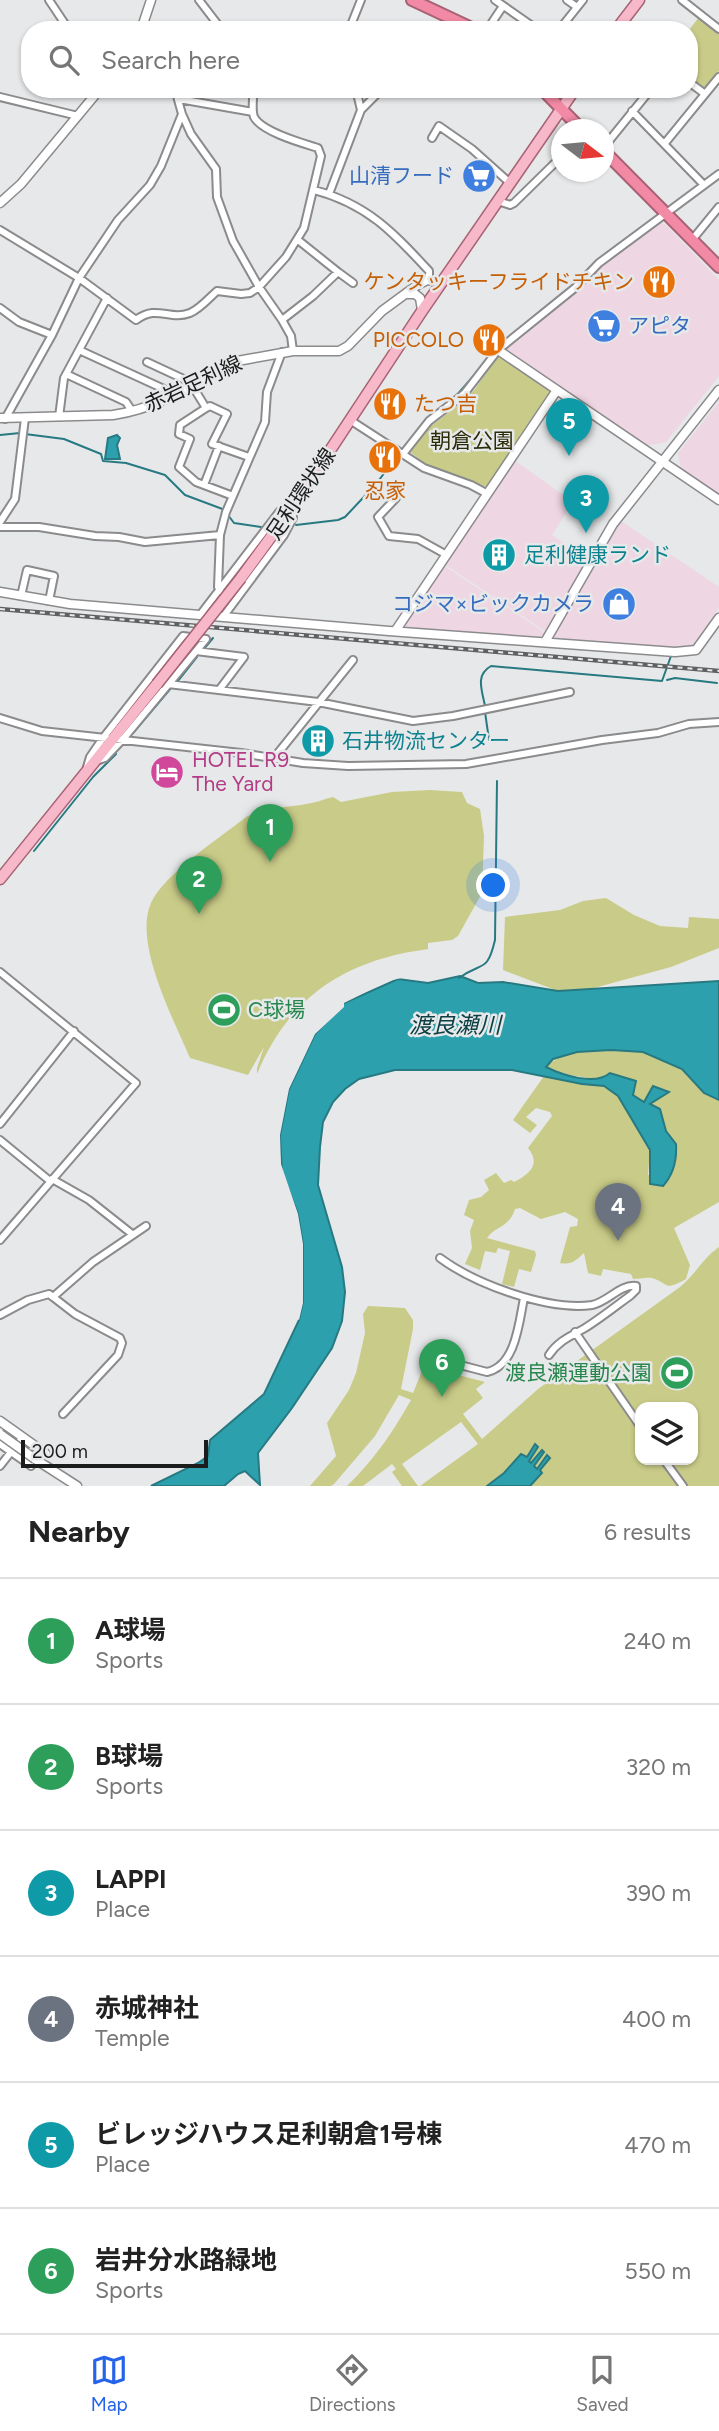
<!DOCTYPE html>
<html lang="en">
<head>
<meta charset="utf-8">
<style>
  body { margin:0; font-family:Figtree,"Noto Sans JP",sans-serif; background:#f2f2f2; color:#222 }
  .controls { position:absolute; right:21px; bottom:21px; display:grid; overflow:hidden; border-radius:14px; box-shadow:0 2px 5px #0004 }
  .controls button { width:63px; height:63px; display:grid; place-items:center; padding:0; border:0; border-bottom:2px solid #e0e0e0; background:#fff; color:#222; font:35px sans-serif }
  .compass { position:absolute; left:551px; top:119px; width:63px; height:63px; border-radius:50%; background:#fff; box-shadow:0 2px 5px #0004; rotate:106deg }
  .scale { position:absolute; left:21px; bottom:18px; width:187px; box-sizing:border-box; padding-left:7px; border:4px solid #1b1c1c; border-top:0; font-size:19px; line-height:24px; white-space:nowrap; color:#1b1c1c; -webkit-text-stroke:5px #e7e8e9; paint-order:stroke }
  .you { position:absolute; left:494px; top:886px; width:24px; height:24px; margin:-18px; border:5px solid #fff; border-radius:50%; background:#1a73e8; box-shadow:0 0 0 10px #1a73e833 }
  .badge { display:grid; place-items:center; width:46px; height:46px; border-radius:50%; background:#2563eb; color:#fff; font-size:23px; font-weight:700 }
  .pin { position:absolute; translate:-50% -58px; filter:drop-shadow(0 2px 4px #0008) }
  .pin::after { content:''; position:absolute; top:37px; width:24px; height:21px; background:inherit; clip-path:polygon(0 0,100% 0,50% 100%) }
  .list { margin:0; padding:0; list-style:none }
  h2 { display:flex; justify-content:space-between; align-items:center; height:91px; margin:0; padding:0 28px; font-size:30px }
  h2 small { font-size:23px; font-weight:400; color:#767676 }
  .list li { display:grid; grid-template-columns:46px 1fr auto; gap:21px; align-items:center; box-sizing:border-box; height:126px; padding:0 28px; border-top:2px solid #e0e0e0 }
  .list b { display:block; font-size:26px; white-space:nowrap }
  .list p { margin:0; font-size:23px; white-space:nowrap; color:#767676 }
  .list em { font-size:23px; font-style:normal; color:#767676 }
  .icon { flex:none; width:38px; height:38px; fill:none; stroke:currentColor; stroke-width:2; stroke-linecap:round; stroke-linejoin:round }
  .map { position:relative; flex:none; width:719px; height:1486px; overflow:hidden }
  .search { position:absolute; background:#fff; box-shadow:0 2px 5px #0004; left:21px; right:21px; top:21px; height:77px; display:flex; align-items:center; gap:18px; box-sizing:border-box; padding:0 24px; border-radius:28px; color:#767676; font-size:26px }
  .sheet { height:847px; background:#fff }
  nav { display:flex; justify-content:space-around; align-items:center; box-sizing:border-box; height:98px; border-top:2px solid #e0e0e0; background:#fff; font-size:19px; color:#767676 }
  nav a { display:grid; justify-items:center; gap:4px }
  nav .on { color:#2563eb }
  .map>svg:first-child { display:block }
  .commercial { fill:#eed6e2 }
  .green { fill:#c9cc88; fill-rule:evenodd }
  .water { fill:#2ca1ad; stroke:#277982; stroke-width:2 }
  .pier { fill:#e7e8e9 }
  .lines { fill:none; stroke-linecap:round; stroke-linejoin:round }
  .stream { stroke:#277982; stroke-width:2 }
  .street-casing { stroke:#8b8b8d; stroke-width:10 }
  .secondary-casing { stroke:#8b8b8d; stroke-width:11 }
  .primary-casing { stroke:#a76375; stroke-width:13 }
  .highway-casing { stroke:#a76375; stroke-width:14 }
  .street { stroke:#fff; stroke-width:6 }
  .secondary { stroke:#fff; stroke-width:8 }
  .primary { stroke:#f7b8c9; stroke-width:10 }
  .highway { stroke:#f289a5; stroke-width:10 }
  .rail-casing { stroke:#5f6061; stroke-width:4.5 }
  .rail { stroke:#e7e8e9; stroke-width:2; stroke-dasharray:5; stroke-linecap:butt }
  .secondary-bridge-casing { stroke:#8b8b8d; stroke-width:11; stroke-linecap:butt }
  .primary-bridge-casing { stroke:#a76375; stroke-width:13; stroke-linecap:butt }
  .secondary-bridge { stroke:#fff; stroke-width:8 }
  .primary-bridge { stroke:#f7b8c9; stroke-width:10 }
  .labels { text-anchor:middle; stroke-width:5; stroke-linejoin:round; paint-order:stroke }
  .shop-label { font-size:21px; fill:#366cbe; stroke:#e7e8e9; text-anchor:end }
  .food-label { font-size:21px; fill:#c56008; stroke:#e7e8e9; text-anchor:end }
  .street-label { font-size:21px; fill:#1b1c1c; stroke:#e7e8e9 }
  .park-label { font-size:21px; fill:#2b2c09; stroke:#e7e8e9 }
  .culture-label { font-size:21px; fill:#0d838f; stroke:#e7e8e9; text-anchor:start }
  .hotel-label { font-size:21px; fill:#b23c85; stroke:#e7e8e9; text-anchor:start }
  .leisure-label { font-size:21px; fill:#27864d; stroke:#e7e8e9; text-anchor:start }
  .water-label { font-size:23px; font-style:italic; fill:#0d4045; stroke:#e7e8e9 }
</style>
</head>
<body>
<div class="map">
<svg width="719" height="1486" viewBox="0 0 719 1486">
  <rect width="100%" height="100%" fill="#e7e8e9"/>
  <path class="commercial" d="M 660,223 L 665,224 L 719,280 L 719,376 L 666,442 L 645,446 L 506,351 L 506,347 L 580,288 L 603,264 Z
    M 719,402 L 719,496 L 681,470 L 678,453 Z
    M 514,460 L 573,502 L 552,535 L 587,559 L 545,631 L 444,564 Z
    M 621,521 L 719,587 L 719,608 L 691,647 L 686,649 L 555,638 L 554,635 Z
    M 443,565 L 544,632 L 542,636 L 539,638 L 406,627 L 405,623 Z"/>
  <path class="green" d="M 699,17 L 719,32 L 719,71 L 705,89 L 689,76 L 689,30 Z
    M 498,355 L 550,390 L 549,394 L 487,487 L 427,465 L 409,451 L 427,429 L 461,403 L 475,389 Z
    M 430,790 L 462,792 L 467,803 L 480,809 L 484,836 L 482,893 L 458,936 L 452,940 L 428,943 L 428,949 C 346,960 290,995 257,1074 L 257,1068 L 264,1047 L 248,1075 L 190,1058 C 174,1020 133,943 151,903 C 163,875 221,837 246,817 C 266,807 285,808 306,804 C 315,803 324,799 333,797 L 341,802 L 392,792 Z
    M 606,898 L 634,915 L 660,926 L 688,928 L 689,917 L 719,919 L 719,948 L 671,967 L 583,991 L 558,991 L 503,970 L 505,917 L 560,910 L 583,901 Z
    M 611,1050 L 643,1052 L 682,1069 L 704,1093 L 719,1100 L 719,1202 L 674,1228 L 690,1265 L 686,1279 C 663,1292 669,1283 652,1278 C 646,1277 638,1279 633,1279 L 631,1274 L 603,1269 L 601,1276 L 588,1273 L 584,1253 C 575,1261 572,1265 560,1263 L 570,1227 L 577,1226 L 578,1219 L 565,1212 L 541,1219 L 520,1208 L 515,1209 C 509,1228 496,1225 487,1238 L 535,1251 L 536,1255 L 531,1272 L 519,1269 L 514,1287 L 502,1284 L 510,1251 L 498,1248 L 496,1253 L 485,1251 L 480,1270 L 465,1264 L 472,1248 L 470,1231 L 474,1220 L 464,1215 L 469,1200 L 481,1197 L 489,1190 L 484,1180 L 496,1173 L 504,1183 L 511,1180 L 514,1182 C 530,1174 541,1164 528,1148 L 552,1116 L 550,1112 L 536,1108 L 526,1117 L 537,1125 L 530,1133 L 513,1120 L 544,1076 L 604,1086 L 618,1096 L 650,1150 L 648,1175 L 670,1178 L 675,1162 L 676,1144 L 666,1131 L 660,1109 L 649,1104 L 668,1093 L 645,1102 L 633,1095 L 636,1081 C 605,1079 575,1080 546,1067 C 562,1050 589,1051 611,1050 Z
    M 719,1247 L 719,1486 L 420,1486 L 478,1444 L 461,1422 L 402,1464 L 418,1486 L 402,1486 L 392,1472 L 396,1469 L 392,1464 L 363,1486 L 347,1486 C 374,1460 393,1432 411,1400 L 399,1395 L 375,1436 L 334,1484 L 331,1486 L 310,1486 L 336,1456 L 327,1423 L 349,1390 L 356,1373 L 365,1333 L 363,1314 L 368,1306 L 405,1308 L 413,1320 L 413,1329 L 401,1389 L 413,1393 L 424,1366 L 485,1382 L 476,1389 L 483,1398 L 463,1414 L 482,1439 L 538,1389 L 680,1287 C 695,1275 703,1258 719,1247 ZM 640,1407 L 693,1407 L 693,1460 L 640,1460 Z"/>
  <path class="water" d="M 117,435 L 120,438 L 117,445 L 120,459 L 105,459 L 108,438 Z
    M 460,976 L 478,983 L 503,982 L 558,991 L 719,981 L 719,1100 L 704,1093 L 682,1069 L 643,1052 L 611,1050 L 577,1052 L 553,1059 L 546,1067 C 562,1075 595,1086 610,1073 L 636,1081 L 633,1095 L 644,1102 L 653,1086 L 669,1092 L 650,1104 L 660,1109 L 666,1131 L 676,1144 C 677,1160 674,1174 663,1186 L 650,1184 L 650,1150 L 618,1096 L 604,1086 L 582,1084 L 512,1070 L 395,1070 L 359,1079 L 345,1089 L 333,1102 L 323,1122 L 320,1147 L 318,1185 L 342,1267 L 345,1292 L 342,1321 L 332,1348 L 292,1408 L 258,1453 L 260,1485 L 245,1471 L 238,1474 L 224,1486 L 151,1486 L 198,1463 L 208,1456 L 210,1440 L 264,1394 L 299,1320 L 303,1302 L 303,1244 L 298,1214 L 282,1172 L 280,1135 L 289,1089 L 315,1034 L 344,1003 L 398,979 L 428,983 Z
    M 535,1444 L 538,1447 L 529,1461 L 531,1463 L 542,1450 L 544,1452 L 534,1466 L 537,1469 L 547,1455 L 550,1458 L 540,1470 L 542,1473 L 530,1486 L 487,1486 L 504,1473 L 521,1454 L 527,1457 Z"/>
  <path class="pier" d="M 397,976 L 406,977 L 388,981 L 344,1003 L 344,1007 L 315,1034 L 289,1089 L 280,1135 L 281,1164 L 298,1214 L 303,1244 L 303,1303 L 299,1320 L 296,1318 L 299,1302 L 299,1234 L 277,1165 L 277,1135 L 285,1089 L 312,1032 L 340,1005 L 341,1000 Z"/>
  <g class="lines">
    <path class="stream" d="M 483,365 L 492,351
      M 441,408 L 456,396 L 477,372
      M 25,434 L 64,439 L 101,454 L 103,461 L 126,463 L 165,475 L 185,495 L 225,510
      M 0,435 L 20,433
      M 401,451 L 424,423
      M 228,515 L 234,523 L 261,527
      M 296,525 L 338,520 L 345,517 L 376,484 L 398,455
      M 203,650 L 213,638
      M 667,680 L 675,678 L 717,683
      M 178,681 L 197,657
      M 485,706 C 482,690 475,675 491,666 L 662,681 L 671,656
      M 485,712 L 489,740
      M 133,733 L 171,688
      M 34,851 L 93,777 L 116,754
      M 459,978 C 482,961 487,974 495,940 L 497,781"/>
    <g class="street-casing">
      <path id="street" d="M 49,0 L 69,30
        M 199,0 L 222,30
        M 495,0 L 538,30
        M 567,0 L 577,7
        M 682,0 L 719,29
        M 349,30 L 361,0
        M 487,30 L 503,6
        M 559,30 L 583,0
        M 689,82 L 705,94
        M 175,89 L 182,114 L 191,134 L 216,169 L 217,197 L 233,241 L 259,287 L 282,320 L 291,336 L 293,351
        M 356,89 L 361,110
        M 0,97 L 78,116
        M 179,99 L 253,112
        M 632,111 L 704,185
        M 432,138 L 439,126 L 472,149 L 510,183
        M 665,143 L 719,77
        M 604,147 L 651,89
        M 314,190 C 367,204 393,232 429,271 L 429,280
        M 329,194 L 361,110 L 382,89
        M 498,201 L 510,205 L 514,203 L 562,156
        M 0,230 L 79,278 L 136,320 C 157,304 169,321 190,313 C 200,309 209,298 217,291 L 241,294 L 250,293 L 259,287 L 286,257 L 304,228 L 321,156 L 318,148 C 302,143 262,132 254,117 C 251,109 254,98 253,89
        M 298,240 L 338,272
        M 692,240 L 719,207
        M 0,308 L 19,322 L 52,335
        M 282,320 L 313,296 L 338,272 L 353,283
        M 79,350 L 164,389 L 171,398
        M 147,362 L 190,382 L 206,408 L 210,406 L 227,414 L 212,444 L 249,457
        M 66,374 L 126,402 L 132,411
        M 206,408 L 180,425 L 179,434 L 190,439 L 179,467 L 196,482 L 233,496
        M 59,417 L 64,378 L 107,298
        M 5,419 L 52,335 L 79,278 L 118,220 L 150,185 L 161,166 L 182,114
        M 350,420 L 424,468 L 471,485 L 486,493
        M 403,454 L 429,421 L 464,394 L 498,350 L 576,287 L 599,263 L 719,174
        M 204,485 L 219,446
        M 396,498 L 378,517 L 389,536 L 418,539 L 445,554
        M 0,522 L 15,499 L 25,418
        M 0,527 L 39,527 L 95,536 L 119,537 L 145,542 L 220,535
        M 220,591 L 218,587 L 220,535 L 226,512 L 265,422 L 267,392 L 282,352
        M 21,596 L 27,570 L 54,576 L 49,601
        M 200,615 L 279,512 L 284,508 L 292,508 L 293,518 L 284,535 L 223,617
        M 196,651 L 244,657
        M 168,684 L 318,702 L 413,721 L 453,716 L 570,692
        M 219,690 L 244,657
        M 0,718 L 42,731 L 241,753 L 303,763 L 348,766 L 466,764 L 602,740 L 658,733 L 689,724 L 719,722
        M 274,758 L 353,660
        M 87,767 L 90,757 L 103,738 L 183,636 L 206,639 L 123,739 L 105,758 L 96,761
        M 0,972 L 136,1083 L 0,1240
        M 0,1124 L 74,1031
        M 0,1140 L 50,1181
        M 52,1179 L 89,1200 L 132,1234
        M 440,1258 C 475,1284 548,1311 592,1305 C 608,1302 620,1284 636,1286 L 636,1290 L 631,1295 C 616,1306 601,1318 585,1328 C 571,1336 558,1341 549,1355
        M 53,1297 L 75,1314 L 120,1338 L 122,1343 L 118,1355 L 63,1414
        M 0,1315 L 28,1300 L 49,1294 L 53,1297 L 93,1262 L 146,1226
        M 575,1332 L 640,1426
        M 464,1366 L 487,1372 C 516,1366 519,1322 524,1298
        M 0,1444 L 31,1466
        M 664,1460 L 683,1486
        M 0,1466 L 22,1438"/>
    </g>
    <g class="secondary-casing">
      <path id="secondary" d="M 141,30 L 151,0
        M 0,203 L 21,184 L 100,89
        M 406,294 L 415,294 L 420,298 L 422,310
        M 498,350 L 719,500
        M 0,418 L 113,415 C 160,408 192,385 232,362 L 293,351 L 339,351 L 348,346 L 382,311 L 416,286 L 427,280 L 443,282
        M 0,592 L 70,604 L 389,631 L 675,652 L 696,650 L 719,618
        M 396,630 L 557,390
        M 545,642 L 613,524 L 719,390
        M 0,1421 L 45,1453
        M 35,1459 L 77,1486"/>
    </g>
    <g class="primary-casing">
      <path id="primary" d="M 616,30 L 639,0
        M 241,578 L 292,508 L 422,311 L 575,89
        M 0,879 L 157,684"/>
    </g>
    <g class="highway-casing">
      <path id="highway" d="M 412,0 L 476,30
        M 542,89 L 582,130
        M 604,151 L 719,267"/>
    </g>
    <use href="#street" class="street"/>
    <use href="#secondary" class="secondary"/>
    <use href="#primary" class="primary"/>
    <use href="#highway" class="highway"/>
    <g class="rail-casing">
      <path id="rail" d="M 0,609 L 719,671"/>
    </g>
    <use href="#rail" class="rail"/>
    <g class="secondary-bridge-casing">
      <path id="secondary-bridge" d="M 0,1434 L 35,1459"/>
    </g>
    <g class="primary-bridge-casing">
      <path id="primary-bridge" d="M 157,684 L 241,578"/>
    </g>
    <use href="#secondary-bridge" class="secondary-bridge"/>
    <use href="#primary-bridge" class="primary-bridge"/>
  </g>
  <defs>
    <g id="supermarket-disc" transform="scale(1.75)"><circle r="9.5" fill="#3f7fe0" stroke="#e7e8e9"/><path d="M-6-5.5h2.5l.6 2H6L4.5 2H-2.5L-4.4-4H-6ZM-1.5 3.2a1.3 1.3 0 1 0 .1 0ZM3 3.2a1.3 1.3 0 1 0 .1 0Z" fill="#fff"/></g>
    <g id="restaurant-disc" transform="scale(1.75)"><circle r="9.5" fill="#e8710a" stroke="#e7e8e9"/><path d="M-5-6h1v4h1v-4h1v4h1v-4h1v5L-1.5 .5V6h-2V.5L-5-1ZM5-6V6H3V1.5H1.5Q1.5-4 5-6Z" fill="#fff"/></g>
    <g id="building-disc" transform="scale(1.75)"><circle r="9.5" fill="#0f9aa8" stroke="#e7e8e9"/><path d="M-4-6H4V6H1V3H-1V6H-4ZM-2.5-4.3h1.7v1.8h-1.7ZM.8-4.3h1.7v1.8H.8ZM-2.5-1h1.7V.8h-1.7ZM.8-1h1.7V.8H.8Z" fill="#fff"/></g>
    <g id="shop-disc" transform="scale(1.75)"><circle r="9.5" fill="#3f7fe0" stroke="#e7e8e9"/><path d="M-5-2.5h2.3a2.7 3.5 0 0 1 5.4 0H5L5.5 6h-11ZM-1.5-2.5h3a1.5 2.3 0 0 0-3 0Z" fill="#fff"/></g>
    <g id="hotel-disc" transform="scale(1.75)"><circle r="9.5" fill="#d1479c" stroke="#e7e8e9"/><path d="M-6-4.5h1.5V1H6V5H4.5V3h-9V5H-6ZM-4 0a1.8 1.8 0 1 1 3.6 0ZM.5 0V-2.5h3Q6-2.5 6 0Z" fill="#fff"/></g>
    <g id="stadium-disc" transform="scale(1.75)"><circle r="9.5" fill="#2e9e5b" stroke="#e7e8e9"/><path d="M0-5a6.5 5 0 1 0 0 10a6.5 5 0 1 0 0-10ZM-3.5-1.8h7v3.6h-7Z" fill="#fff"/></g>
  </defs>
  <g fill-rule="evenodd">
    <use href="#supermarket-disc" x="479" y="176"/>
    <use href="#restaurant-disc" x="659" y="282"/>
    <use href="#supermarket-disc" x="604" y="326"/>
    <use href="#restaurant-disc" x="489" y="340"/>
    <use href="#restaurant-disc" x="390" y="404"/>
    <use href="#restaurant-disc" x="385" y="457"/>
    <use href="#building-disc" x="499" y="555"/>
    <use href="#shop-disc" x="619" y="604"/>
    <use href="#building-disc" x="318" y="741"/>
    <use href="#hotel-disc" x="167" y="772"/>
    <use href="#stadium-disc" x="224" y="1010"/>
    <use href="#stadium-disc" x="677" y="1373"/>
  </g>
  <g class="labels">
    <g class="shop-label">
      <text x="454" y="183">山清フード</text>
      <text x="628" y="333" text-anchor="start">アピタ</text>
      <text x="594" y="611">コジマ×ビックカメラ</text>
    </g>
    <g class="food-label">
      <text x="634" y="289">ケンタッキーフライドチキン</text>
      <text x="464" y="347">PICCOLO</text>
      <text x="414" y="411" text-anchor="start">たつ吉</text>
      <text x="385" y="498" text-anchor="middle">忍家</text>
    </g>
    <g class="street-label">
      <text transform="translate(193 384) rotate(-25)" y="7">赤岩足利線</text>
      <text transform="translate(301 494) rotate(-56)" y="7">足利環状線</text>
    </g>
    <g class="park-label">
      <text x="472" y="448">朝倉公園</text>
    </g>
    <g class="culture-label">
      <text x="524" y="562">足利健康ランド</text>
      <text x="342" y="748">石井物流センター</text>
    </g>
    <g class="hotel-label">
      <text x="192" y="767">HOTEL R9<tspan x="192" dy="24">The Yard</tspan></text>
    </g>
    <g class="leisure-label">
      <text x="248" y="1017">C球場</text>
      <text x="652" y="1380" text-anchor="end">渡良瀬運動公園</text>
    </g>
    <g class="water-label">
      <text x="455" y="1033">渡良瀬川</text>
    </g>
  </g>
</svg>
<div class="controls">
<button><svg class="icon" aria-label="layers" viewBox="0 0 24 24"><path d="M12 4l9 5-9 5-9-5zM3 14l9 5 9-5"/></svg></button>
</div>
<svg class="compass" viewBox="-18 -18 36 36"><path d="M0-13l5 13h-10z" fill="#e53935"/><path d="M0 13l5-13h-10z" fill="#767676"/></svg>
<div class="scale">200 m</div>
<div class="you"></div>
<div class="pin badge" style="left:270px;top:862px;background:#2e9e5b">1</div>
<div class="pin badge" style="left:199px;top:914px;background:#2e9e5b">2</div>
<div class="pin badge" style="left:586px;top:533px;background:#0f9aa8">3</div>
<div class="pin badge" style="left:618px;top:1241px;background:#6b7280">4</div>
<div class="pin badge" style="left:569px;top:456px;background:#0f9aa8">5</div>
<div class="pin badge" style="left:442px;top:1397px;background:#2e9e5b">6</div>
<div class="search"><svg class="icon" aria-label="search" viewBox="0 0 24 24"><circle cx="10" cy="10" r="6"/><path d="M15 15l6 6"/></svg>Search here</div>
</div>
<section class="sheet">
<h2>Nearby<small>6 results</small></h2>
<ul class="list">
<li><span class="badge" style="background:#2e9e5b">1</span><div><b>A球場</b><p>Sports</p></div><em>240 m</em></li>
<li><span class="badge" style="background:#2e9e5b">2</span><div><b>B球場</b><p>Sports</p></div><em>320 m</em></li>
<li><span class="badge" style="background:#0f9aa8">3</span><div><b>LAPPI</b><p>Place</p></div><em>390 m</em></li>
<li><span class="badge" style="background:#6b7280">4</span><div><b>赤城神社</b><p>Temple</p></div><em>400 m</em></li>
<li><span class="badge" style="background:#0f9aa8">5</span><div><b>ビレッジハウス足利朝倉1号棟</b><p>Place</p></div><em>470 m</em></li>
<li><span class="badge" style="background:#2e9e5b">6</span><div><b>岩井分水路緑地</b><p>Sports</p></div><em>550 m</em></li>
</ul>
</section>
<nav>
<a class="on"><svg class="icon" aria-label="map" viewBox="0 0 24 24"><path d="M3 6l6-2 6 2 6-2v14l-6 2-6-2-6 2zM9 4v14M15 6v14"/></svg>Map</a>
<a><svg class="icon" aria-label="directions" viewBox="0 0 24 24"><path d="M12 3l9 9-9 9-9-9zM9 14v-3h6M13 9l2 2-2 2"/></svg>Directions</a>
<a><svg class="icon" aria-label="saved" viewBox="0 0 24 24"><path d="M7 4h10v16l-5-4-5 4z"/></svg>Saved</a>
</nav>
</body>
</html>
